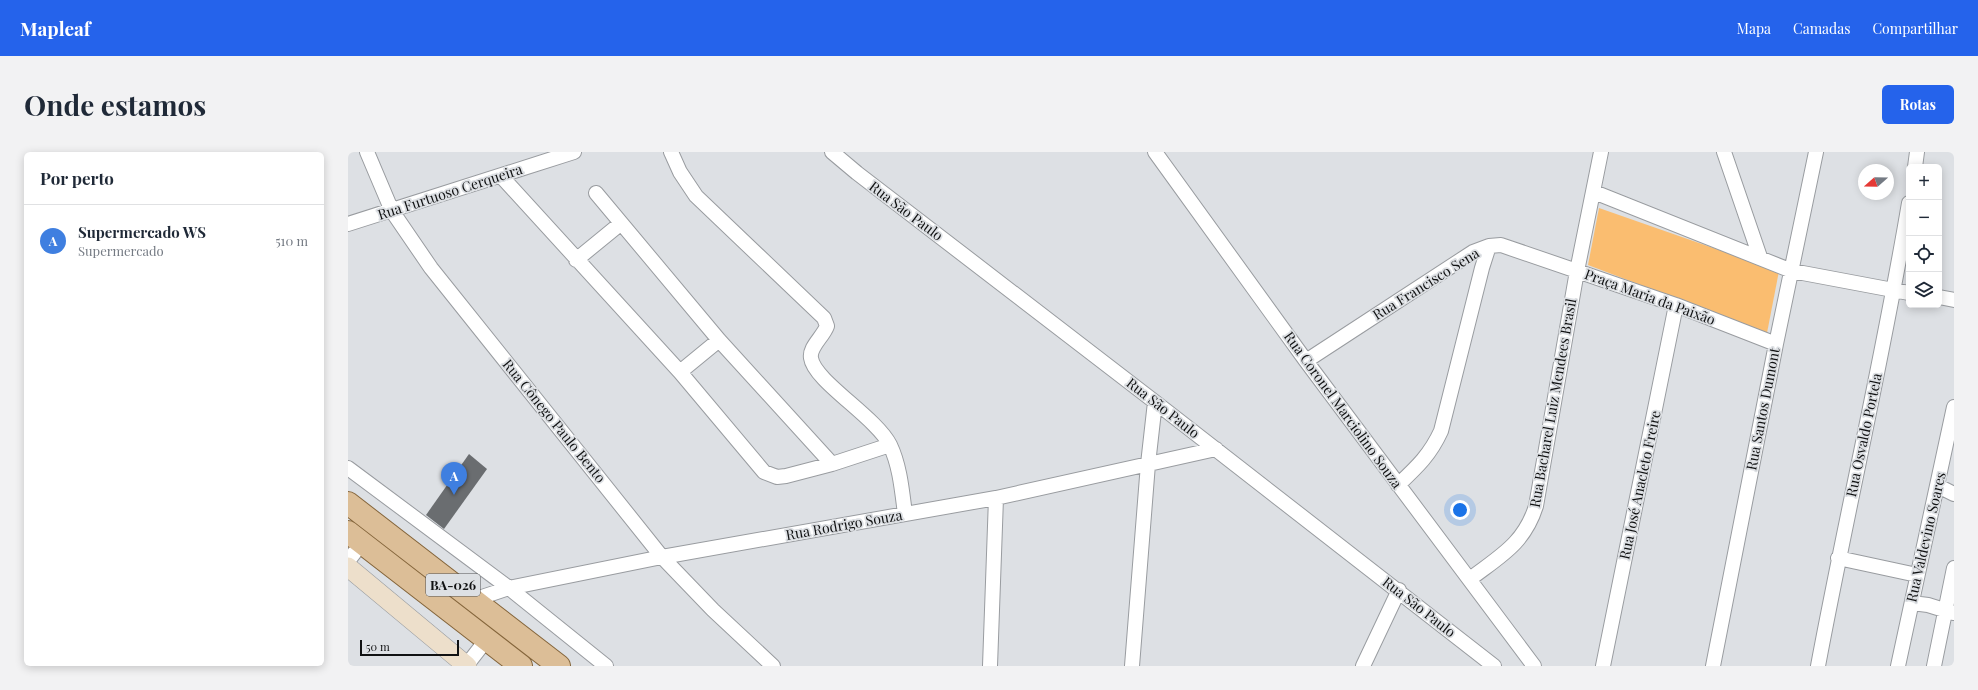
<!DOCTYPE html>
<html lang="pt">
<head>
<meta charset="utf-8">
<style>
  body { margin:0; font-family:"Playfair Display",serif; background:#f2f2f3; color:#1f2937 }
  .controls { position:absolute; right:12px; top:12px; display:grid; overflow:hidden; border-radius:6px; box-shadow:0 2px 10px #0003 }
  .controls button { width:36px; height:36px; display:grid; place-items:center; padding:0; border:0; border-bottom:1px solid #e0e1e3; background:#fff; color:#1f2937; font:20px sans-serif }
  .compass { position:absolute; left:1510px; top:12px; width:36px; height:36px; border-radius:50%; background:#fff; box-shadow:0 2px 10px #0003; rotate:250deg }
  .scale { position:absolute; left:12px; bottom:10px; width:99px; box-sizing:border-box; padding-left:4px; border:2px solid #101112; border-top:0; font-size:11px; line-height:14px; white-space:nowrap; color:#101112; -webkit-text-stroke:3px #dde0e4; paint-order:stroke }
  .you { position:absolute; left:1112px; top:358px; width:14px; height:14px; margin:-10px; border:3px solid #fff; border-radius:50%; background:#1a73e8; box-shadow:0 0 0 6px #1a73e833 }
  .badge { display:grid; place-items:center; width:26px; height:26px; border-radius:50%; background:#2563eb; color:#fff; font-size:13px; font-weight:700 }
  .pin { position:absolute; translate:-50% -33px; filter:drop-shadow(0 1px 2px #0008) }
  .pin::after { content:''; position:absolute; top:21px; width:14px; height:12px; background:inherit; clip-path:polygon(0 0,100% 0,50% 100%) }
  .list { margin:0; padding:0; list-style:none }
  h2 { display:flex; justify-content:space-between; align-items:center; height:52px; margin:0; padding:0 16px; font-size:17px }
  h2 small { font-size:13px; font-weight:400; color:#747a83 }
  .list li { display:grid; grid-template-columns:26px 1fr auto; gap:12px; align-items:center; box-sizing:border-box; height:72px; padding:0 16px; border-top:1px solid #e0e1e3 }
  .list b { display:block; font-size:15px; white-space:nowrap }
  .list p { margin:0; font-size:13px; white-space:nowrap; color:#747a83 }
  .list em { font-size:13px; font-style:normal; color:#747a83 }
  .icon { flex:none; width:22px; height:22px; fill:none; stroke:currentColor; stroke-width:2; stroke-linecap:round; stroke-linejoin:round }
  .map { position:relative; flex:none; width:1606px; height:514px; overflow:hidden; border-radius:6px }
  header { display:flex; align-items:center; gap:24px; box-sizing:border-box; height:56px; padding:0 20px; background:#2563eb; color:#fff }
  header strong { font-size:19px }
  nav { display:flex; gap:22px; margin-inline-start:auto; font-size:14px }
  .intro { display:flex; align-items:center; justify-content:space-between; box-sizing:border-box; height:96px; padding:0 24px }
  h1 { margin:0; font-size:28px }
  .button { padding:10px 18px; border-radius:6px; background:#2563eb; color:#fff; font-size:14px; font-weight:700 }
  main { display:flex; gap:24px; padding:0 24px }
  aside { flex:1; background:#fff; border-radius:6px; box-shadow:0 2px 10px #0003 }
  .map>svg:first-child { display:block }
  .green { fill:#fabd70 }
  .building { fill:#6a6d70 }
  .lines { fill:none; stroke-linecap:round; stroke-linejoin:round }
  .street-casing { stroke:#999ca0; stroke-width:16 }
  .secondary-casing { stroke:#999ca0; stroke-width:20 }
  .primary-casing { stroke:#85663c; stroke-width:24 }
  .street { stroke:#fff; stroke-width:14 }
  .secondary { stroke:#eddfcb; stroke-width:19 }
  .primary { stroke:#dcbe97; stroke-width:22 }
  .labels { text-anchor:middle; stroke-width:3.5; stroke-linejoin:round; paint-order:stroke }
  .shield { fill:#dde0e4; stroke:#4e4f51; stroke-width:1 }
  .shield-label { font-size:13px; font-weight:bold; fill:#101112 }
  .street-label { font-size:14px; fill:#101112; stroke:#dde0e4 }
</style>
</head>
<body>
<header>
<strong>Mapleaf</strong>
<nav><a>Mapa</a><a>Camadas</a><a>Compartilhar</a></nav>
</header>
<div class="intro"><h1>Onde estamos</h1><a class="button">Rotas</a></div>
<main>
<aside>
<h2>Por perto<small></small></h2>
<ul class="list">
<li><span class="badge" style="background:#3f7fe0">A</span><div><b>Supermercado WS</b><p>Supermercado</p></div><em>510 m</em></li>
</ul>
</aside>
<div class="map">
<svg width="1606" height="514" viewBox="0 0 1606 514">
  <rect width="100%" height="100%" fill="#dde0e4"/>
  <path class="green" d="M 1251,56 L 1431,119 L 1419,181 L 1240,113 Z"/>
  <path class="building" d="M 121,302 L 139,317 L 96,377 L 78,363 Z"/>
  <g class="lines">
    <g class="street-casing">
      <path id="street" d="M 19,0 L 44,59 L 83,116 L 314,405 L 365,458 L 425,514
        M 323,0 L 332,20 L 348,44 L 476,166 L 479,174 C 475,185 461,195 463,206 C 466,229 528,265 542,293 C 552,314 554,339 557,362
        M 484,0 L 509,21 L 807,250 L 1146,514
        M 807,0 L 958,209 L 1186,514
        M 1376,0 L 1412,105
        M 1567,15 L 1569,0
        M 153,24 L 332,220 L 416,320 L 429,325 L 438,324 L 484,312 L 542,293
        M 1246,40 L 1444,119 L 1561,141
        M 248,41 L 371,188 L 484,312
        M 0,72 L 226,0
        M 228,108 L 272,72
        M 1591,145 L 1606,148
        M 958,209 L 1125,100 L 1141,94 L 1153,93 L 1328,153 L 1428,192
        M 332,220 L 371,188
        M 0,316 L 161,436 L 258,514
        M 1050,333 C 1069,315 1082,303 1093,279 L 1134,116 L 1141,94
        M 1590,334 L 1606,342
        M 1490,406 L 1569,423
        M 0,409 L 14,391
        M 1122,427 C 1152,404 1176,392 1188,354 L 1229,119 L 1253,0
        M 125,448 L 161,436 L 314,405 L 648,346 L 868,297
        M 1564,451 L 1580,453 L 1606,461
        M 118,514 L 139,487
        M 642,514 L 648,346
        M 784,514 L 800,312 L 807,250
        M 1015,514 L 1051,438
        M 1255,514 L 1328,153
        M 1365,514 L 1428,192 L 1468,0
        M 1470,514 C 1499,359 1535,206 1561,51
        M 1550,514 L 1606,255
        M 1586,514 L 1606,416"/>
    </g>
    <g class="secondary-casing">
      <path id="secondary" d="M 0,415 L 119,514"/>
    </g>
    <g class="primary-casing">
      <path id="primary" d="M 0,351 L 211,514
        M 0,380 L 173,514"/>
    </g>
    <use href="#street" class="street"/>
    <use href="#secondary" class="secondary"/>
    <use href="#primary" class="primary"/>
  </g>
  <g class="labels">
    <rect class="shield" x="78" y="422" width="54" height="22" rx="3"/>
    <g class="shield-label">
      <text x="105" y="438">BA-026</text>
    </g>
    <g class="street-label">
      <text transform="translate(102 40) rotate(-18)" y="5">Rua Furtuoso Cerqueira</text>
      <text transform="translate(558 59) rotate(37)" y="5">Rua São Paulo</text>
      <text transform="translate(1078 132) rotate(-32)" y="5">Rua Francisco Sena</text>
      <text transform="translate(1302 145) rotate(20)" y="5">Praça Maria da Paixão</text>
      <text transform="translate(1205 251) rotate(-80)" y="5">Rua Bacharel Luiz Mendees Brasil</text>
      <text transform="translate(815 256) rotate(38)" y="5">Rua São Paulo</text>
      <text transform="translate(1415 257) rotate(-79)" y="5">Rua Santos Dumont</text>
      <text transform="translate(995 258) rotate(54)" y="5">Rua Coronel Marciolino Souza</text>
      <text transform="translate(206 269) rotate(51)" y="5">Rua Cônego Paulo Bento</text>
      <text transform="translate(1516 283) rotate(-78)" y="5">Rua Osvaldo Portela</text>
      <text transform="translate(1292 333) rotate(-78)" y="5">Rua José Anacleto Freire</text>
      <text transform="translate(496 373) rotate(-10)" y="5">Rua Rodrigo Souza</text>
      <text transform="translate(1578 385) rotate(-77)" y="5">Rua Valdevino Soares</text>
      <text transform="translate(1071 455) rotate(38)" y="5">Rua São Paulo</text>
    </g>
  </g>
</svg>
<div class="controls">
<button>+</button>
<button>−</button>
<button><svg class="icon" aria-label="locate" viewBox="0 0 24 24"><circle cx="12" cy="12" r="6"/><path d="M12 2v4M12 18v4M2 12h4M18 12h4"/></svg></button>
<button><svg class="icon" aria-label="layers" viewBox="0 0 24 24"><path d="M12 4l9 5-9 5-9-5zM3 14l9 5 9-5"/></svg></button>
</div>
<svg class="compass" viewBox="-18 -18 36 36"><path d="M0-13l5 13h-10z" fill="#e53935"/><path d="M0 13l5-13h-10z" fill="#747a83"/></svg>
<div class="scale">50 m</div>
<div class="you"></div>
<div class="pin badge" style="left:106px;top:343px;background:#3f7fe0">A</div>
</div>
</main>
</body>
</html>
